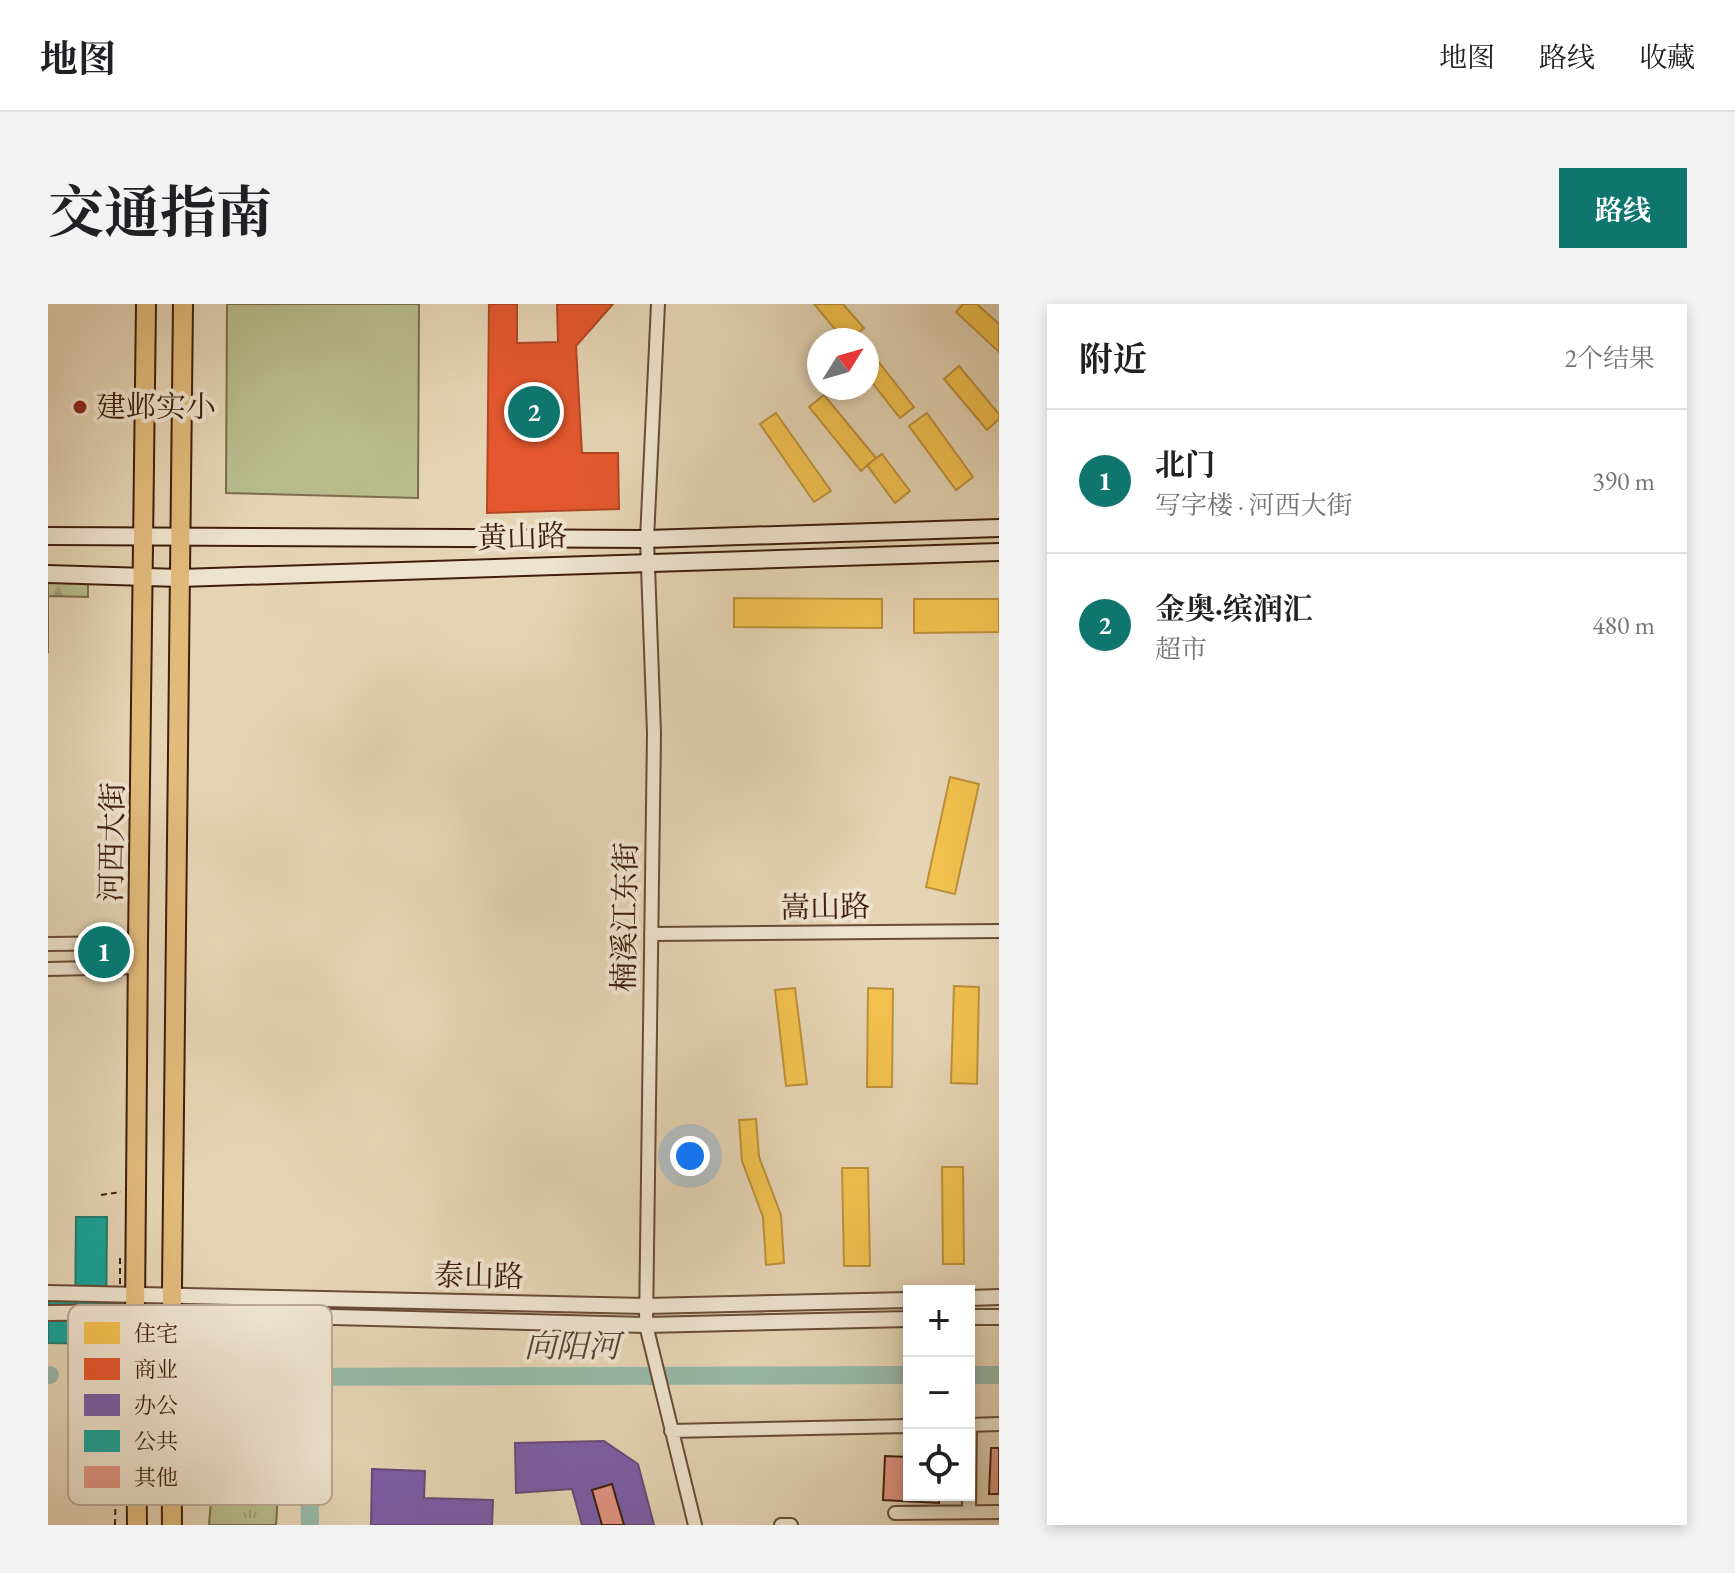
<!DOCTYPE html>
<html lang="zh">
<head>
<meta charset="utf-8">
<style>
  body { margin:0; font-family:"EB Garamond","Noto Serif SC",serif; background:#f2f2f2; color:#202124 }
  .controls { position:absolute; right:24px; bottom:24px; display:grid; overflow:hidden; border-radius:0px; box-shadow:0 4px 12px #0003 }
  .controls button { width:72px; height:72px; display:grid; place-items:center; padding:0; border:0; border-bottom:2px solid #e0e0e0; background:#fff; color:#202124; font:40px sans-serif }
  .compass { position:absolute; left:759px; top:24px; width:72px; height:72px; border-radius:50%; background:#fff; box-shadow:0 4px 12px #0003; rotate:53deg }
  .you { position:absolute; left:642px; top:852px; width:28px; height:28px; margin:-20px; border:6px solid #fff; border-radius:50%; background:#1a73e8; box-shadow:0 0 0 12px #1a73e833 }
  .badge { display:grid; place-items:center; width:52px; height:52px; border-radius:50%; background:#0f766e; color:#fff; font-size:26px; font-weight:700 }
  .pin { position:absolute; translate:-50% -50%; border:4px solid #fff; box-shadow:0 2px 8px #0006 }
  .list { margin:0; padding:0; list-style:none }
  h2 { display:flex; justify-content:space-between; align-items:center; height:104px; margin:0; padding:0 32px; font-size:34px }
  h2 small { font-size:26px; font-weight:400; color:#757577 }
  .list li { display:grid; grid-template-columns:52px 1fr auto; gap:24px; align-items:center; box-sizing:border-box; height:144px; padding:0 32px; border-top:2px solid #e0e0e0 }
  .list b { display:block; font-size:30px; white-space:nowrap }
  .list p { margin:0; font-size:26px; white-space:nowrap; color:#757577 }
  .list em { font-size:26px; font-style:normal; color:#757577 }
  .icon { flex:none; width:44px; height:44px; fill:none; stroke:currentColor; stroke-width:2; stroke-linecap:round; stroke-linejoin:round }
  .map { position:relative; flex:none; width:951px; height:1221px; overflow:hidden; border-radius:0px }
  header { display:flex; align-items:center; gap:48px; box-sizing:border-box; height:112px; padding:0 40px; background:#fff; border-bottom:2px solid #e0e0e0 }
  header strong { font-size:38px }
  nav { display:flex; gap:44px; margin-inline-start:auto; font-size:28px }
  .intro { display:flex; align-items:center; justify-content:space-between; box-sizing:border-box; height:192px; padding:0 48px }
  h1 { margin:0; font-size:56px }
  .button { padding:20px 36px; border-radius:0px; background:#0f766e; color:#fff; font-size:28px; font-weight:700 }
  main { display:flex; gap:48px; padding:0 48px }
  aside { flex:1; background:#fff; border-radius:0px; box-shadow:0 4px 12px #0003 }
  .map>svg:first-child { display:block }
  .grass { fill:#b8bc8b; stroke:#7c6e4c; stroke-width:2 }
  .forest { fill:url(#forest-firs); stroke:#7c6e4c; stroke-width:2 }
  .park { fill:url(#park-tufts); stroke:#7c6e4c; stroke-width:2 }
  .homes { fill:#f2c14e; stroke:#bc903a; stroke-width:2 }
  .shops { fill:#e4572e; stroke:#b24624; stroke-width:2 }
  .offices { fill:#7b5ea7; stroke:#694b78; stroke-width:2 }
  .public { fill:#17a398; stroke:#237b6e; stroke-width:2 }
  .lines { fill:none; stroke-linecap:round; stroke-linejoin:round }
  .river { stroke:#96b9a9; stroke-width:18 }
  .building { fill:#e19583; stroke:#3f1f0c; stroke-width:2 }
  .minor-casing { stroke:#684c36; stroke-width:16 }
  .tertiary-casing { stroke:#684c36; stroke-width:18 }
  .secondary-casing { stroke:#3f1f0c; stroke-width:20 }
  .primary-casing { stroke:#3f1f0c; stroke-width:22 }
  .path { stroke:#3f1f0c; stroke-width:2; stroke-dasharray:6 4; stroke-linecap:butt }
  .minor { stroke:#eee3ce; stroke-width:12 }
  .tertiary { stroke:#eee3ce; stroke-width:14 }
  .secondary { stroke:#eee3ce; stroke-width:16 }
  .primary { stroke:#e2ba7a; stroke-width:18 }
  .poi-dot { fill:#8f2418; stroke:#eee3ce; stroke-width:3 }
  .labels { text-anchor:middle; stroke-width:8; stroke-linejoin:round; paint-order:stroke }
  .poi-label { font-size:30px; fill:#3f1f0c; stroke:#eee3ce; text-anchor:start }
  .street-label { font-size:30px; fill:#3f1f0c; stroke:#eee3ce }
  .water-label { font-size:32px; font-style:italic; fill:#554633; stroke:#eee3ce }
  .key { fill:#eee3ce; stroke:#baa894; stroke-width:2 }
  .key-label { font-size:22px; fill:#3f1f0c }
</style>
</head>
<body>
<header>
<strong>地图</strong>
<nav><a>地图</a><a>路线</a><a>收藏</a></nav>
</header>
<div class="intro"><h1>交通指南</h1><a class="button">路线</a></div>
<main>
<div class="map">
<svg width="951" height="1221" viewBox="0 0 951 1221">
  <defs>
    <pattern id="forest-firs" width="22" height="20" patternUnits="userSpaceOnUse" patternTransform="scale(2)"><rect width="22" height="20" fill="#b8bc8b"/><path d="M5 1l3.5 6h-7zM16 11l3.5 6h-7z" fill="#9fa177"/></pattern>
    <pattern id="park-tufts" width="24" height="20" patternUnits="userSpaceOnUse" patternTransform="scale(2)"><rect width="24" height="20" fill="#b8bc8b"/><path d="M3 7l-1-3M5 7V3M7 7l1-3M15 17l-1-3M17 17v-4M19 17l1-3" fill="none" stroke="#9fa177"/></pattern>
  </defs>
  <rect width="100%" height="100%" fill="#e5d4b4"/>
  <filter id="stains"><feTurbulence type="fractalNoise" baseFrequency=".0025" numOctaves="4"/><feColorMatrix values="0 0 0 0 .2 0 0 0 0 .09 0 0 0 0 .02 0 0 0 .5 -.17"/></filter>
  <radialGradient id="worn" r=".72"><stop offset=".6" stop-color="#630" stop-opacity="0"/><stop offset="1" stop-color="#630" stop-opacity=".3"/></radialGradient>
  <path class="grass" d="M 179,0 L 371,0 L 370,194 L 178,189 Z"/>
  <path class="forest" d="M 0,272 L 40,274 L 40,293 L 0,292 L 0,349 Z"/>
  <path class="park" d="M 171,1092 L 235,1111 L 228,1221 L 161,1221 Z"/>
  <path class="homes" d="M 766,0 L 795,0 L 816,24 L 801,36 L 796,36 Z
    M 915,0 L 929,0 L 951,20 L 951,48 L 908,8 Z
    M 819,43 L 866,103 L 852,114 L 819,72 Z
    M 911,62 L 951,110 L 951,115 L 939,126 L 896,75 Z
    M 776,91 L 828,154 L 813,167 L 761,103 Z
    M 728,109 L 783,187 L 766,198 L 712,120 Z
    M 879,109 L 925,173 L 908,186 L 861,122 Z
    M 834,150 L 862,187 L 847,199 L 819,161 Z
    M 686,294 L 834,295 L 834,324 L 686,323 Z
    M 866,295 L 951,295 L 951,328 L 866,329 Z
    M 902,473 L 931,480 L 907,590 L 878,583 Z
    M 906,682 L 931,683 L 929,780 L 903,779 Z
    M 747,684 L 759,780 L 738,782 L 727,686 Z
    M 820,684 L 845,685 L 844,783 L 819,783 Z
    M 708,815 L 711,853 L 733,911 L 736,959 L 718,961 L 715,913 L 694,857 L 691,816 Z
    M 894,863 L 915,863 L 916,960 L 895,960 Z
    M 794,864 L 820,864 L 822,962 L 796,962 Z"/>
  <path class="shops" d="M 441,0 L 469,0 L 469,39 L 510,38 L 509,0 L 565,0 L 528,42 L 534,149 L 570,149 L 571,205 L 439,209 Z"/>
  <path class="offices" d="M 556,1137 L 590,1160 L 606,1221 L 534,1221 L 524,1185 L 468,1189 L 467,1139 Z
    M 324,1165 L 377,1167 L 376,1194 L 445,1196 L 444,1221 L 323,1221 Z"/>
  <path class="public" d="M 28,913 L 59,913 L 57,1139 L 26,1139 Z
    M 0,994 L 259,998 L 258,1043 L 0,1039 Z"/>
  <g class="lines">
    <path class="river" d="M 0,1071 L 2,1071
      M 921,1071 L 951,1071
      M 260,1072 L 262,1221
      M 188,1073 L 861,1071"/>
  </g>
  <path class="building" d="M 943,1144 L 951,1144 L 951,1190 L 941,1190 Z
    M 837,1152 L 861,1153 L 861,1191 L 891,1191 L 891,1199 L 835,1196 Z
    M 564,1180 L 576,1221 L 554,1221 L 544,1186 Z"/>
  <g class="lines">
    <g class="minor-casing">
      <path id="minor" d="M 610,0 L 599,235 L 606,429 L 598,1021 L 647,1221
        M 603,630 L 951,627
        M 0,640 L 90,639
        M 0,665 L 90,663
        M 921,1121 L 951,1120
        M 623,1127 L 861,1122
        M 921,1208 L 922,1121
        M 847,1209 L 951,1208
        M 733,1221 L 743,1221"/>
    </g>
    <g class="tertiary-casing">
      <path id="tertiary" d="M 0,989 L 598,1002 L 861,996
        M 921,994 L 951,993
        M 0,1009 L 87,1008 L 598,1021 L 861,1015
        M 921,1013 L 951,1013"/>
    </g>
    <g class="secondary-casing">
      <path id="secondary" d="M 0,232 L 599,235 L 951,224
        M 0,270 L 132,274 L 951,248"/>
    </g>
    <g class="primary-casing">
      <path id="primary" d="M 89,1221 L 87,1008 L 90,639 L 98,0
        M 124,1221 L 123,1073 L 135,0"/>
    </g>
    <path class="path" d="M 53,891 L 73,888
      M 72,980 L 72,954
      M 47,1163 L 66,1162
      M 67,1221 L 71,1022"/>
    <use href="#minor" class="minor"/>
    <use href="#tertiary" class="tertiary"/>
    <use href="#secondary" class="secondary"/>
    <use href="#primary" class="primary"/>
  </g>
  <circle class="poi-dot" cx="32" cy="103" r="8"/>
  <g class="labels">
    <g class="poi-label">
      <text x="48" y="113">建邺实小</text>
    </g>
    <g class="street-label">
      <text transform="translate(474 233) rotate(-2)" y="10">黄山路</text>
      <text transform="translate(64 538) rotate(-89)" y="10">河西大街</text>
      <text transform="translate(777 603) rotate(-1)" y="10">嵩山路</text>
      <text transform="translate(577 613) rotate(-89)" y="10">楠溪江东街</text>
      <text transform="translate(431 972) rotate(1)" y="10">泰山路</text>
    </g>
    <g class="water-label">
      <text x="524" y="1053">向阳河</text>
    </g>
  </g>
  <rect x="20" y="1001" width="264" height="200" rx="12" class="key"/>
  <rect x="36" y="1018" width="36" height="22" fill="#f2c14e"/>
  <rect x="36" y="1054" width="36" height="22" fill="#e4572e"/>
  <rect x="36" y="1090" width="36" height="22" fill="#7b5ea7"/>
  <rect x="36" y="1126" width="36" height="22" fill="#17a398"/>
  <rect x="36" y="1162" width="36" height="22" fill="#e19583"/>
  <g class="key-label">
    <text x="86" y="1037">住宅</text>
    <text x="86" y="1073">商业</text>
    <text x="86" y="1109">办公</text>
    <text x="86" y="1145">公共</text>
    <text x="86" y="1181">其他</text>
  </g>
  <rect width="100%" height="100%" filter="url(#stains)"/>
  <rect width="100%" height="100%" fill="url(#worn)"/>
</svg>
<div class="controls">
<button>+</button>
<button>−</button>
<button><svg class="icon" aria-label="locate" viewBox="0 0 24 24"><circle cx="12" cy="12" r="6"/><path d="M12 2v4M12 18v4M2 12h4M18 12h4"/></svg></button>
</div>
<svg class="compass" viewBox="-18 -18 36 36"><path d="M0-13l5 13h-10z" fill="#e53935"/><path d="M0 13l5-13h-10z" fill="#757577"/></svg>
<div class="you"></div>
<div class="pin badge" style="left:56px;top:648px">1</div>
<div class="pin badge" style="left:486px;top:108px">2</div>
</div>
<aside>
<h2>附近<small>2个结果</small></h2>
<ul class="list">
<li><span class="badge">1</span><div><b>北门</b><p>写字楼 · 河西大街</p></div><em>390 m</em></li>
<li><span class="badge">2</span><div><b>金奥·缤润汇</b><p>超市</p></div><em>480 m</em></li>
</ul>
</aside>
</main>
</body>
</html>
